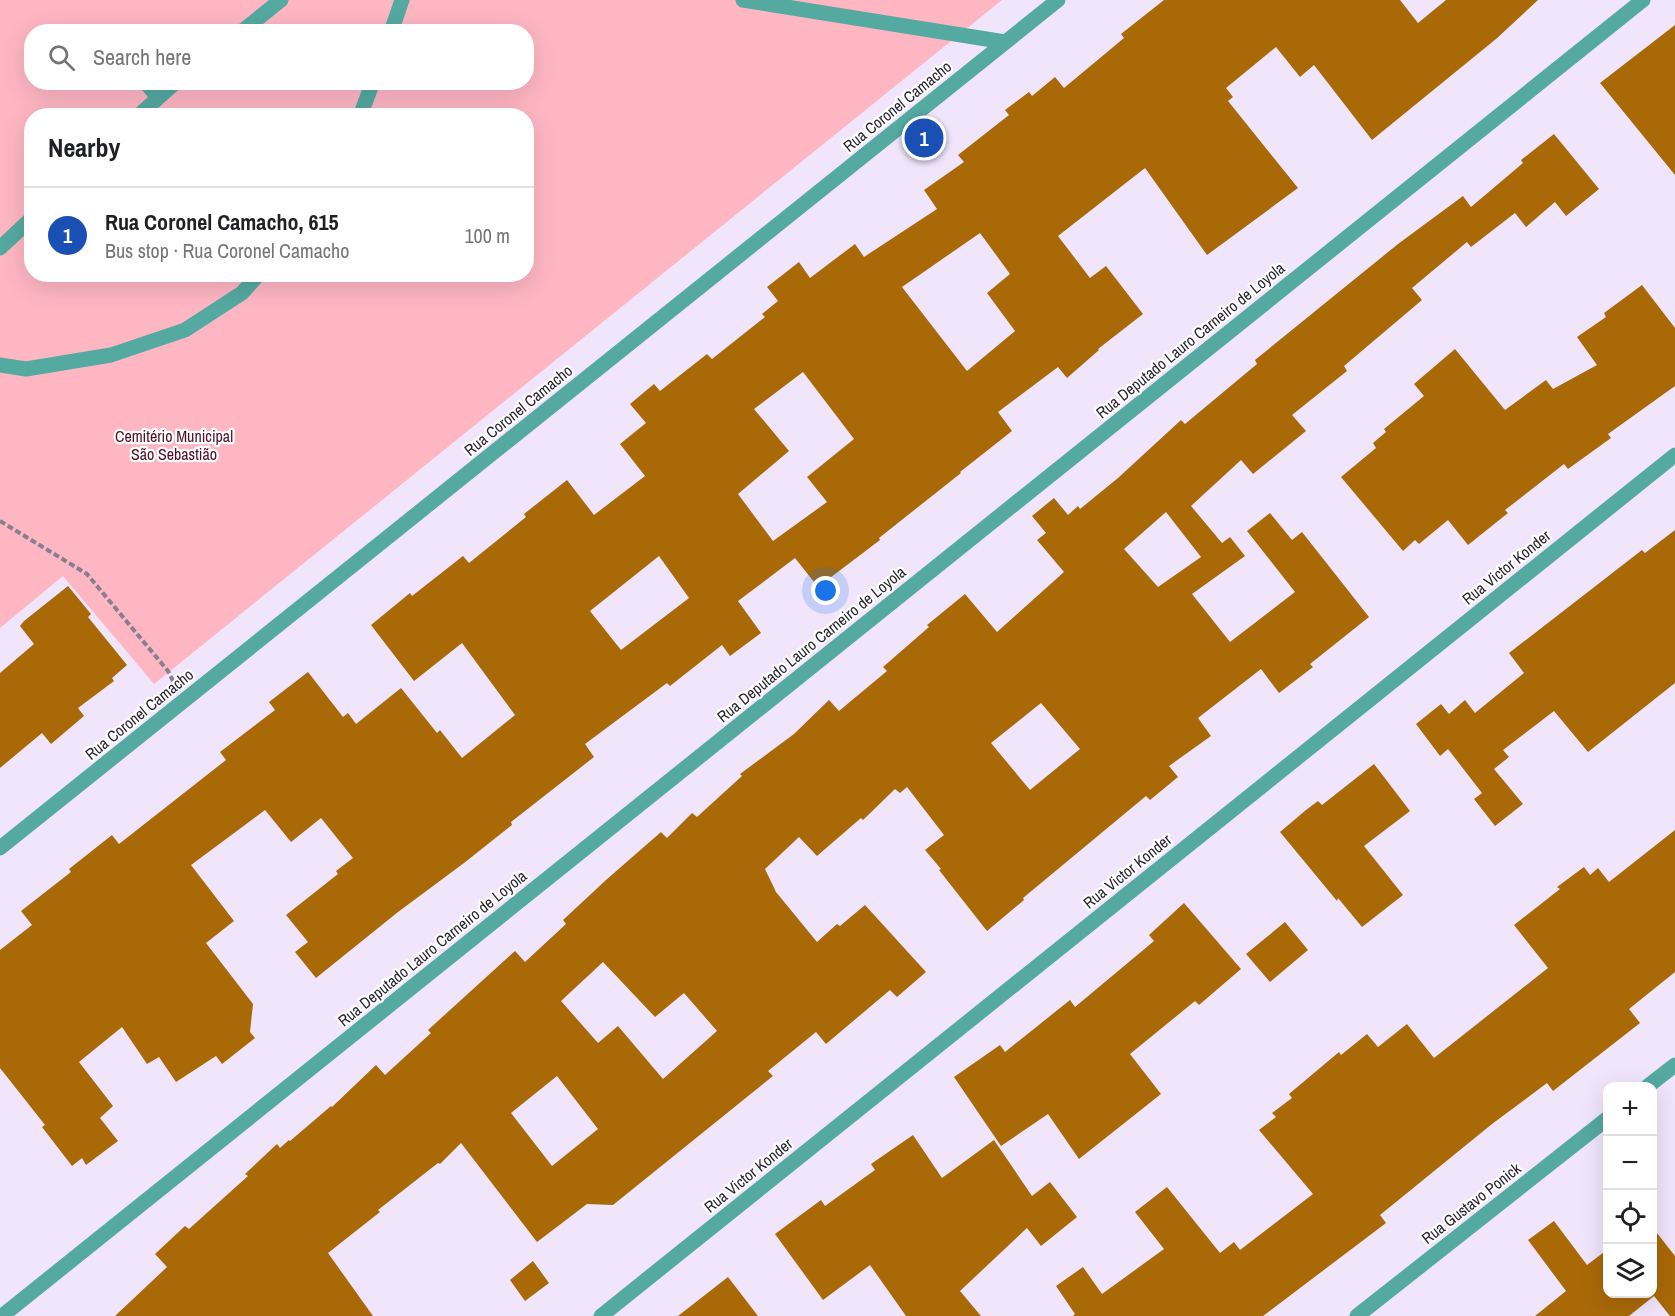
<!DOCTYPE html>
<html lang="en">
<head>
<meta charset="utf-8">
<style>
  body { margin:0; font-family:"Archivo Narrow",sans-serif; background:#f2f2f2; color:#202124 }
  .controls { position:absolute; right:18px; bottom:18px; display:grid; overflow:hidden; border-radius:12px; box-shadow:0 6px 24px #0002 }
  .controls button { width:54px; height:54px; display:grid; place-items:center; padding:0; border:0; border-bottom:2px solid #e0e0e0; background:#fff; color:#202124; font:30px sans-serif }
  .you { position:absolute; left:826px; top:591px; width:21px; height:21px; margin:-15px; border:4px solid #fff; border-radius:50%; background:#1a73e8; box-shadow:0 0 0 9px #1a73e833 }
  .badge { display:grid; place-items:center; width:39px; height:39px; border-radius:50%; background:#0f766e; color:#fff; font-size:20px; font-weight:700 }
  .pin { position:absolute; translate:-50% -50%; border:3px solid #fff; box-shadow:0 2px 6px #0006 }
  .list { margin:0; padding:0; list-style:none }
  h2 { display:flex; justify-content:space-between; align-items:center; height:78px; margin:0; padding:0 24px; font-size:26px }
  h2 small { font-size:20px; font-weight:400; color:#757577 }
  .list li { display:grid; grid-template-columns:39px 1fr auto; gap:18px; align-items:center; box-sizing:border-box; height:96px; padding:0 24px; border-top:2px solid #e0e0e0 }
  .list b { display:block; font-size:22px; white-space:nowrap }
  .list p { margin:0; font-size:20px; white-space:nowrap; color:#757577 }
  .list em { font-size:20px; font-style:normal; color:#757577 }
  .icon { flex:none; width:33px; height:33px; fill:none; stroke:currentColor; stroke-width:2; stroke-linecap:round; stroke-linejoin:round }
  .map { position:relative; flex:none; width:1675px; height:1316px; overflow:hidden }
  .search { position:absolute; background:#fff; box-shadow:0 6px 24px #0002; left:24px; top:24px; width:510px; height:66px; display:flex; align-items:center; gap:15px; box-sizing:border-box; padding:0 21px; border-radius:24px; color:#757577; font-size:22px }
  .panel { position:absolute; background:#fff; box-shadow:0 6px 24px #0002; left:24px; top:108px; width:510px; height:174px; border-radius:24px }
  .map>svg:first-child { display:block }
  .green { fill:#feb6c3; fill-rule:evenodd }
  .building { fill:#a96907; fill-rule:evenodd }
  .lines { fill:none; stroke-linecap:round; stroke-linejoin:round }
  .path { stroke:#877e90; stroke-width:4; stroke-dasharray:6 3; stroke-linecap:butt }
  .minor { stroke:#54a9a1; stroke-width:15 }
  .labels { text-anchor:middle; stroke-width:4.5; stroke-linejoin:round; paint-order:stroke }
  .street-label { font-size:16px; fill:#2a2431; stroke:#fff }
  .park-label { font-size:16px; fill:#4f1023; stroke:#fff }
</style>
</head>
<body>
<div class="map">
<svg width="1675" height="1316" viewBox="0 0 1675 1316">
  <rect width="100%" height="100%" fill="#f0e5fb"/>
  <path class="green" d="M 0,0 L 1002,0 L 154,684 L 63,576 L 0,628 ZM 32,32 L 526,32 L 526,82 L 32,82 ZM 32,116 L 526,116 L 526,274 L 32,274 Z"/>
  <path class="building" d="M 1164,0 L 1400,0 L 1418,23 L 1446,0 L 1538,0 L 1496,39 L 1372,140 L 1314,65 L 1300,77 L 1276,47 L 1226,88 L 1233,97 L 1228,101 L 1298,188 L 1207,255 L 1145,168 L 1058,236 L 1090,278 L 1106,266 L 1143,314 L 1098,349 L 1099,350 L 1067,378 L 1058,367 L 998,412 L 1012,431 L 960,472 L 961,473 L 879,538 L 880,540 L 818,587 L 795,558 L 738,601 L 761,633 L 730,656 L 722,645 L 670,686 L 667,683 L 585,744 L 594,757 L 511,822 L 512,825 L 464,863 L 398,912 L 316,978 L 295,952 L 308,942 L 286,915 L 338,874 L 336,871 L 353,858 L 321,818 L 291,842 L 265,810 L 191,865 L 234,921 L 206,943 L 253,1004 L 250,1032 L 255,1038 L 222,1064 L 216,1056 L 176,1082 L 159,1057 L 147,1064 L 122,1027 L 79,1062 L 113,1106 L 100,1118 L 118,1141 L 86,1165 L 82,1158 L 72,1166 L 42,1127 L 45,1125 L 0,1068 L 0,950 L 32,925 L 21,911 L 71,872 L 69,869 L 112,835 L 119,844 L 226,760 L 220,752 L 275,710 L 269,702 L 308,672 L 343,717 L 348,713 L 356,724 L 401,688 L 437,733 L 440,730 L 462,758 L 515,715 L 462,643 L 414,681 L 371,625 L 410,593 L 412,596 L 463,556 L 469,563 L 526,517 L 524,514 L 567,480 L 594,515 L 645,476 L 620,444 L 646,423 L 630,404 L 654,384 L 660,391 L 707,354 L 712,359 L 765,317 L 762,314 L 778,301 L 767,287 L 799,262 L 810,278 L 855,244 L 864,257 L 937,209 L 924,190 L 964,162 L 958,155 L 1009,115 L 1005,110 L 1029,92 L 1032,96 L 1055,77 L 1064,88 L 1124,38 L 1121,34 ZM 980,233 L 1010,274 L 987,293 L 1015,331 L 967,371 L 902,287 ZM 803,372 L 854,439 L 807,477 L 827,502 L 773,541 L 738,494 L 789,451 L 754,409 ZM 659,556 L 689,598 L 621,650 L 590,611 Z
    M 1675,25 L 1675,175 L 1600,83 Z
    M 1554,134 L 1599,189 L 1566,216 L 1555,202 L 1526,227 L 1515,213 L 1471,247 L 1467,242 L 1412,288 L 1422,300 L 1344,366 L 1347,371 L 1292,415 L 1306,431 L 1253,474 L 1241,460 L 1191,506 L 1222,543 L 1230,537 L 1245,556 L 1192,594 L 1230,642 L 1295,592 L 1247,531 L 1270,513 L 1292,540 L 1302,532 L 1369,617 L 1310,664 L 1313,667 L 1279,693 L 1261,669 L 1198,718 L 1211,736 L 1169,766 L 1178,777 L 1150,800 L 1146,796 L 1023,898 L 1024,900 L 987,931 L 939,870 L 941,869 L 925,850 L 944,835 L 907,787 L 900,793 L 895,789 L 863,820 L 861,818 L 817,856 L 799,837 L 765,869 L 776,892 L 817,942 L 837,924 L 840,926 L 865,905 L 926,972 L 897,997 L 890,990 L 826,1044 L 816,1032 L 768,1071 L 773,1076 L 613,1205 L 587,1204 L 537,1242 L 461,1143 L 440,1164 L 438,1163 L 378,1210 L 380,1212 L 328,1253 L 373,1316 L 115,1316 L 167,1267 L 155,1254 L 185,1226 L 189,1229 L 248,1176 L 245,1174 L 277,1144 L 280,1148 L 289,1140 L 290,1141 L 331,1106 L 332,1107 L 376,1065 L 385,1075 L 431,1033 L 428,1030 L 515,951 L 525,962 L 566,924 L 563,920 L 606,880 L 661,832 L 667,838 L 692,813 L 697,817 L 742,776 L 740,774 L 794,734 L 829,700 L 839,711 L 887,671 L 883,667 L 929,627 L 927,625 L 965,594 L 997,632 L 1064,572 L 1037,540 L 1046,533 L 1032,516 L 1054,498 L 1068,515 L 1078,506 L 1080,509 L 1118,478 L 1181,420 L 1185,424 L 1257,364 L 1255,360 L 1398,244 L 1463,196 L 1471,207 L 1523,163 L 1521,160 ZM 1166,512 L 1201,557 L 1158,587 L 1124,549 ZM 1041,703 L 1080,749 L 1030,790 L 991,743 ZM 603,962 L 655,1017 L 684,993 L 717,1031 L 663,1079 L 618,1026 L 598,1043 L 561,1001 ZM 557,1076 L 598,1129 L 552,1166 L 511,1113 Z
    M 1642,285 L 1675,328 L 1675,386 L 1608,434 L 1611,438 L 1568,469 L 1564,464 L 1505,510 L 1508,513 L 1468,545 L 1448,520 L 1419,544 L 1415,540 L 1403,551 L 1341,477 L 1376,448 L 1373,443 L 1386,432 L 1384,429 L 1424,396 L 1414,384 L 1455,349 L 1505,410 L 1546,380 L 1553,389 L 1597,365 L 1577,337 L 1606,317 L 1604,313 Z
    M 1675,530 L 1675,683 L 1588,752 L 1554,711 L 1503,750 L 1509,757 L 1494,769 L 1523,804 L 1495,826 L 1474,799 L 1482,793 L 1448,749 L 1440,756 L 1416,724 L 1441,704 L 1449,714 L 1465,700 L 1475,713 L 1524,673 L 1509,653 L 1642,550 L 1645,553 Z
    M 68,586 L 91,614 L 88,617 L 127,665 L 112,678 L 114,681 L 78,708 L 84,716 L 51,744 L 42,733 L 0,768 L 0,673 L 34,644 L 20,626 L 24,621 Z
    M 1374,764 L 1410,811 L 1364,846 L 1403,895 L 1362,927 L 1338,898 L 1337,901 L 1280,832 L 1306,810 L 1318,801 L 1322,805 Z
    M 1675,830 L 1675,972 L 1629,1009 L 1640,1023 L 1553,1091 L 1547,1083 L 1492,1124 L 1380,1215 L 1386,1223 L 1263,1316 L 1073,1316 L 1075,1314 L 1056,1286 L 1083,1267 L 1102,1294 L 1164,1249 L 1135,1212 L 1167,1187 L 1220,1253 L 1234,1242 L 1240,1250 L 1313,1194 L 1259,1130 L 1276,1117 L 1272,1113 L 1292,1098 L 1289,1094 L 1339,1052 L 1341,1055 L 1367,1034 L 1378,1047 L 1407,1024 L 1434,1058 L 1548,968 L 1514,925 L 1560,889 L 1557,887 L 1584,867 L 1590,875 L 1598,868 L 1609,882 Z
    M 1184,903 L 1241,969 L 1199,1005 L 1195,1001 L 1130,1054 L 1161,1094 L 1079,1159 L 1048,1114 L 1001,1146 L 954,1077 L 1000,1045 L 1005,1052 L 1070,1000 L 1075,1007 L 1154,941 L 1149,935 Z
    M 1285,922 L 1308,950 L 1270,982 L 1246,954 Z
    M 913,1135 L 942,1178 L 994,1140 L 1032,1196 L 1050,1182 L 1077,1217 L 1041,1246 L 1027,1228 L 960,1291 L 981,1316 L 906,1316 L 870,1265 L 823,1300 L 775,1234 L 821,1200 L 825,1206 L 875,1170 L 871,1164 Z
    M 1554,1221 L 1587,1265 L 1608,1249 L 1608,1293 L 1653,1293 L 1653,1228 L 1675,1256 L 1675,1316 L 1670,1316 L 1654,1296 L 1629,1316 L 1535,1316 L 1566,1291 L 1528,1240 Z
    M 533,1261 L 549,1283 L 525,1301 L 510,1280 Z
    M 728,1277 L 758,1316 L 678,1316 Z"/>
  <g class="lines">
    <path class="path" d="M 0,521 L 87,574 L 168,671 L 173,681"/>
    <path class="minor" d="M 743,0 L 1005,42
      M 241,32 L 281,0
      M 391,32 L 402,0
      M 145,82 L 158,97
      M 138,116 L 176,82
      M 360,116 L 373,82
      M 0,248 L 32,218
      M 0,365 L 26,369 L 111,355 L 185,330 L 242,293 L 259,274
      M 0,848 L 1058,0
      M 1648,1086 L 1675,1065
      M 2,1316 L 1643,0
      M 601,1316 L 1675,455
      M 1357,1316 L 1608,1118"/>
  </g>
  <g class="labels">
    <g class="street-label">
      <text transform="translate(897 106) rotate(-39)" y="6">Rua Coronel Camacho</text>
      <text transform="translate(1190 340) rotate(-39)" y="6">Rua Deputado Lauro Carneiro de Loyola</text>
      <text transform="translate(518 410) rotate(-39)" y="6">Rua Coronel Camacho</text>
      <text transform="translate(1506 567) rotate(-39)" y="6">Rua Victor Konder</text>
      <text transform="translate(811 644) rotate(-39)" y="6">Rua Deputado Lauro Carneiro de Loyola</text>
      <text transform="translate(139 714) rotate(-39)" y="6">Rua Coronel Camacho</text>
      <text transform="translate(1127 871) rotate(-39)" y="6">Rua Victor Konder</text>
      <text transform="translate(432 948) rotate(-39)" y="6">Rua Deputado Lauro Carneiro de Loyola</text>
      <text transform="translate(748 1175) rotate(-39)" y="6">Rua Victor Konder</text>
      <text transform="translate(1471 1203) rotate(-38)" y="6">Rua Gustavo Ponick</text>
    </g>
    <g class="park-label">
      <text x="174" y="442">Cemitério Municipal<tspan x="174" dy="18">São Sebastião</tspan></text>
    </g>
  </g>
</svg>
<div class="controls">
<button>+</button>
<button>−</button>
<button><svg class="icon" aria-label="locate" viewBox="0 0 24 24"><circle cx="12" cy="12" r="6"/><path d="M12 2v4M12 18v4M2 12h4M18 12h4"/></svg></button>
<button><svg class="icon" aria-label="layers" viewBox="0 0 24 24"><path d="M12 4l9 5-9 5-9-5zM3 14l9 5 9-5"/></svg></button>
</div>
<div class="you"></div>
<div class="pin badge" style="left:924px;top:138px;background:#1a4fb4">1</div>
<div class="search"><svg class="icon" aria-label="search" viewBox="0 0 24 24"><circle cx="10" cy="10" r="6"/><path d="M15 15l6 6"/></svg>Search here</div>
<section class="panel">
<h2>Nearby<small></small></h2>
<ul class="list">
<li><span class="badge" style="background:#1a4fb4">1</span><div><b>Rua Coronel Camacho, 615</b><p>Bus stop · Rua Coronel Camacho</p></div><em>100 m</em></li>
</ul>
</section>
</div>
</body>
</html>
